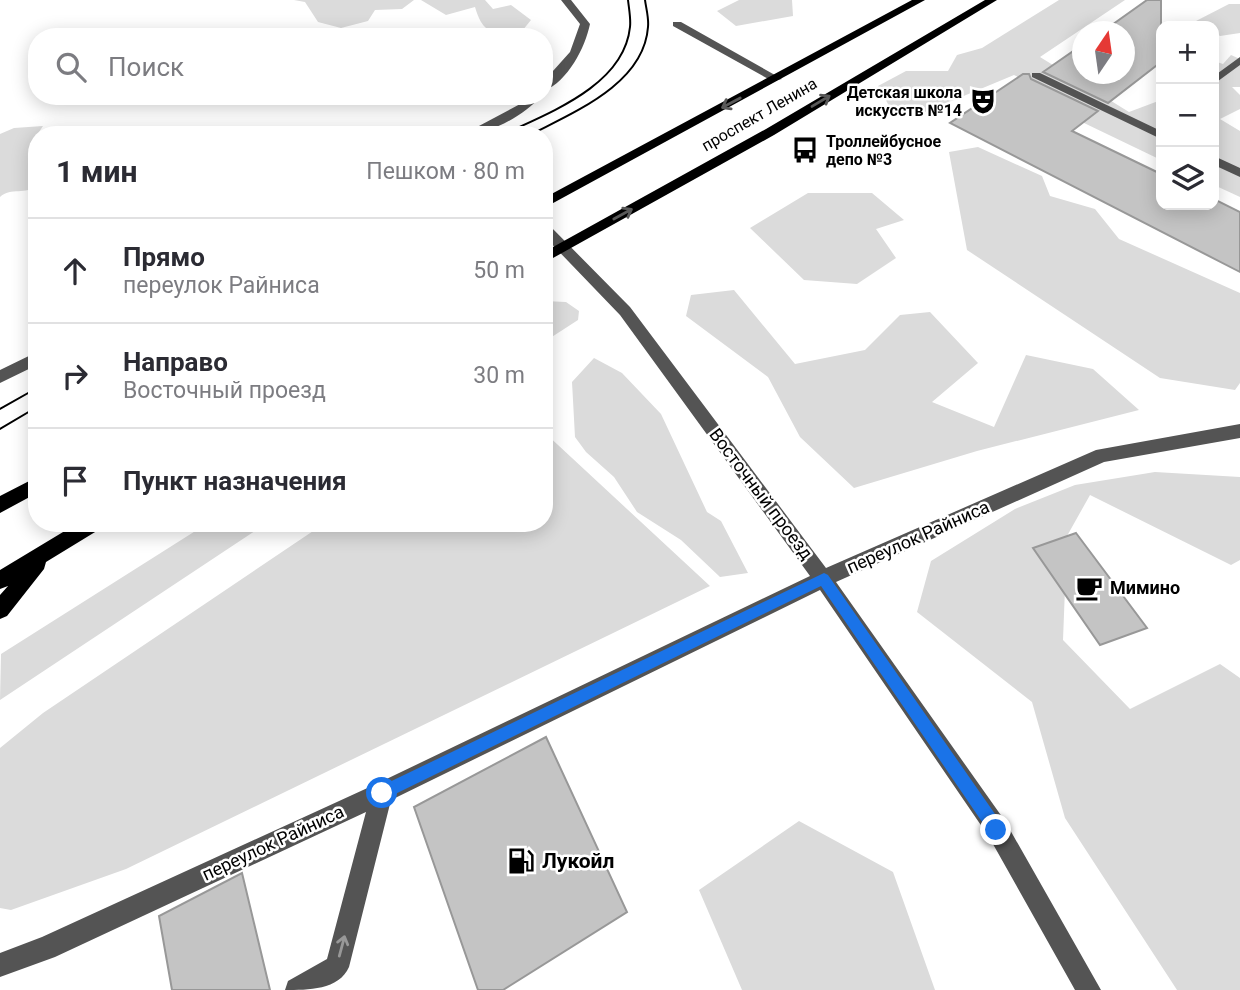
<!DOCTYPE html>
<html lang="ru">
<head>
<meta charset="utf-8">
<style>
  body { margin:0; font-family:Roboto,sans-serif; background:#f7f7f7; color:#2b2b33 }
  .controls { position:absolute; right:21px; top:21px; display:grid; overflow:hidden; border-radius:14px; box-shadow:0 4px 18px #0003 }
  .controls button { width:63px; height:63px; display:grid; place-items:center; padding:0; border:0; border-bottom:2px solid #e1e1e2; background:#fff; color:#2b2b33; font:35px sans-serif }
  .compass { position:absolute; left:1072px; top:21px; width:63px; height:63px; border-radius:50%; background:#fff; box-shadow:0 4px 18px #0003; rotate:13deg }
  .stop { position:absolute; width:21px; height:21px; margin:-16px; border:5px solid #1a73e8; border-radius:50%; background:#fff }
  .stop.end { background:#1a73e8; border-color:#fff; box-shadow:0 2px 7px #0008 }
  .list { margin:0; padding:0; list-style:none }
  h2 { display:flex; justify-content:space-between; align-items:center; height:91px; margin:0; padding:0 28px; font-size:30px }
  h2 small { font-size:23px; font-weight:400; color:#7c7c81 }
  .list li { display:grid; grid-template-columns:46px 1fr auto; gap:21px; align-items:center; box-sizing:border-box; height:105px; padding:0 28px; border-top:2px solid #e1e1e2 }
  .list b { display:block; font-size:26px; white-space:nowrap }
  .list p { margin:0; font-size:23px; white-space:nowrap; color:#7c7c81 }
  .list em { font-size:23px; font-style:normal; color:#7c7c81 }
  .icon { flex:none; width:38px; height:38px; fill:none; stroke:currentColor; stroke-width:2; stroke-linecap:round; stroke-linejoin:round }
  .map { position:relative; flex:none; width:1240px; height:990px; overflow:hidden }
  .search { position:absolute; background:#fff; box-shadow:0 4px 18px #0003; left:28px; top:28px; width:525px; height:77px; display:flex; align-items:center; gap:18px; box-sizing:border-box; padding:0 24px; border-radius:28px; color:#7c7c81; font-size:26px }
  .panel { position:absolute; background:#fff; box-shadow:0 4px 18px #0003; left:28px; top:126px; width:525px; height:406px; border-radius:28px }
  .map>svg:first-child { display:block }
  .green { fill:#dbdbdb }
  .building { fill:#c4c4c4; stroke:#989898; stroke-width:2 }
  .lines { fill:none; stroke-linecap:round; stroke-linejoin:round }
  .minor { fill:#545454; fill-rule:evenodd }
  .major { fill:#000; fill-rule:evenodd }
  .tram { stroke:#000; stroke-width:2 }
  .oneway { stroke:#595959 }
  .oneway2 { stroke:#989898 }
  .route { fill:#1a73e8 }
  .labels { text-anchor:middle; stroke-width:5; stroke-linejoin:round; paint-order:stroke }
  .far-poi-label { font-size:16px; font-weight:bold; fill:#000; stroke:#fff; text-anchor:end }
  .far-street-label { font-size:16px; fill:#000; stroke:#fff }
  .street-label { font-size:18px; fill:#000; stroke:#fff }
  .poi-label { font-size:18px; font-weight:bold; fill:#000; stroke:#fff; text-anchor:start }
  .near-poi-label { font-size:21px; font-weight:bold; fill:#000; stroke:#fff; text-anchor:start }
</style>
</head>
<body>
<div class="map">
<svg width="1240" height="990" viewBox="0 0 1240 990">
  <rect width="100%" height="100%" fill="#fff"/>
  <path class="green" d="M 294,0 L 414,0 L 402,9 L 375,10 L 368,21 L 341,28 L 318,22 L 305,2 Z
    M 421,0 L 485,0 L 493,9 L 511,5 L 531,20 L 518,36 C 491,32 483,34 475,7 L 446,15 Z
    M 739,0 L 792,0 L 793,16 L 736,26 L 717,11 Z
    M 1059,0 L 1125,0 L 1040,57 L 1129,112 L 1161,100 L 1161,160 L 1057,110 L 1069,101 L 1014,75 L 918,115 L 893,113 L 878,86 L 906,71 L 948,71 L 957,55 L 982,48 Z
    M 1229,4 L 1240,4 L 1240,33 L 1220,36 L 1214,32 L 1214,26 L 1205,26 L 1196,21 Z
    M 1231,55 L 1240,59 L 1240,87 L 1232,87 L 1240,95 L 1240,109 L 1220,119 L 1240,131 L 1240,197 L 1214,185 L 1214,61 L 1223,64 Z
    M 43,126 L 37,135 L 31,151 L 37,148 L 37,186 C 26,195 11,187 0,197 L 0,134 L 14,128 Z
    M 978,147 L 1042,176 L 1050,196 L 1095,209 L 1119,239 L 1240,293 L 1240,383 L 1235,390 L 1160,378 L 967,250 L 949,152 Z
    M 808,193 L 872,193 L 904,220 L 876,229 L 896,258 L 857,284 L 804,280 L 750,228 Z
    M 734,290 L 795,364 L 865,350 L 900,315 L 930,312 L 978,363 L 932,402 L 994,427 L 1026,355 L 1093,369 L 1139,410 L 977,451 L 854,488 L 800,437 L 768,377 L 686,316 L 691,295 Z
    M 544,301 L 566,302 L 579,311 L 578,320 L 544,342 Z
    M 594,358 L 622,373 L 661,414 L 707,512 L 721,521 L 748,573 L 720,577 L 681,540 L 637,512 L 614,477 L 586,452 L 575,437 L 572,382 Z
    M 544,432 L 710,586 L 126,869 L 11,910 L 0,908 L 0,748 L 43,713 L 325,523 L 544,523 Z
    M 1155,472 L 1240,477 L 1240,560 L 1231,565 L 1090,495 L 1067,536 L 1063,640 L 1130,709 L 1220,664 L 1240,678 L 1240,990 L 1177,990 L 1065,818 L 1032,702 L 917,612 L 931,561 L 1015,509 L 1075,485 Z
    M 208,523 L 267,523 L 0,700 L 1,654 Z
    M 799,821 L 893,872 L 935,990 L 742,990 L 699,890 Z"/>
  <path class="building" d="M 1147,0 L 1161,0 L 1161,62 L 1108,103 L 1043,72 L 1082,45 L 1082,74 L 1124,74 L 1124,32 L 1102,32 Z
    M 1023,74 L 1029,74 L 1031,79 L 1098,111 L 1072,131 L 1161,174 L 1161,205 L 1214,205 L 1214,199 L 1240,212 L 1240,272 L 950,123 Z
    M 1076,533 L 1147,628 L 1100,645 L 1033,548 Z
    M 546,737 L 627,912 L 503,990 L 478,990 L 414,807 Z
    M 242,873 L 270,990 L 172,990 L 159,916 Z"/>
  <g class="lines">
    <path class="minor" d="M 561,0 L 571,0 L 590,24 C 585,48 568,81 544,91 L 544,81 L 570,52 L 580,24 Z
      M 673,22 L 681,22 L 782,79 L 772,81 L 673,26 Z
      M 1240,57 L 1240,65 L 1214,84 L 1214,76 Z
      M 1032,73 L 1040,73 L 1161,131 L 1161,139 L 1032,77 Z
      M 528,96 L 541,96 C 524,116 488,135 462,135 L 522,103 Z
      M 1214,156 L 1240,168 L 1240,177 L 1214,165 Z
      M 544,224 L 549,225 L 630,307 L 826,568 L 1096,450 L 1240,424 L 1240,438 L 1104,462 L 836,582 L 1005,821 L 1101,990 L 1075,990 L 989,837 L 820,590 L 391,800 L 349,967 C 339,990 308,990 285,990 L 288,981 L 327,959 L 366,812 L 55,957 L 0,977 L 0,953 L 42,937 L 374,785 L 810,576 L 620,315 L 544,236 Z
      M 37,352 L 37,365 L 0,383 L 0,370 Z"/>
    <path class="major" d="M 912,0 L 925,0 L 544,208 L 544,198 Z
      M 985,0 L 997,0 L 774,135 L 544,263 L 544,252 L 766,129 Z
      M 37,477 L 37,493 L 0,513 L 0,496 Z
      M 78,523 L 103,523 L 100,529 L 46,562 L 44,569 L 7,616 L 0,619 L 0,595 L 8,586 L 0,589 L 0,570 Z"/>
    <path class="tram" d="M 502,135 C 548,113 624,86 630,27 C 631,19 629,9 628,0
      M 530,135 C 574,112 644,84 648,27 C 649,18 646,8 645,0
      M 0,409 L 37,388
      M 0,429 L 37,407"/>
  </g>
  <defs><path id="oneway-shaft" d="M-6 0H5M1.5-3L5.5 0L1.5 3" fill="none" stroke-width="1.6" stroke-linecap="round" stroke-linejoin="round" transform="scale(1.75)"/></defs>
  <g class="oneway">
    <use href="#oneway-shaft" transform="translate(821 101) rotate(-31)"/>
    <use href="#oneway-shaft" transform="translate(731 103) rotate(152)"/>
    <use href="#oneway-shaft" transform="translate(623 214) rotate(-29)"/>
  </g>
  <use class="oneway2" href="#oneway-shaft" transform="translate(342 946) rotate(-75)"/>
  <path class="route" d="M 824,573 L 828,575 L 1002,824 L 1004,830 L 1002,835 L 996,837 L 991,835 L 821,586 L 387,798 L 377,798 L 377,788 Z"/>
  <defs>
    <g id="theatre-bare" transform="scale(2.1)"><path d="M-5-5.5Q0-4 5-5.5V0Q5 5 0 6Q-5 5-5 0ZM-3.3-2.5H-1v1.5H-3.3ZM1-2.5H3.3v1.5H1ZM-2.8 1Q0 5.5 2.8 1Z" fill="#000" stroke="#fff" stroke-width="2.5" paint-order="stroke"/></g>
    <g id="bus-bare" transform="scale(2.1)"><path d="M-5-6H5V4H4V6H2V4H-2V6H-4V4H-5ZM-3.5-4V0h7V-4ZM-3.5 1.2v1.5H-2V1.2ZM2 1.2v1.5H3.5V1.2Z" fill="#000" stroke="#fff" stroke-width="2.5" paint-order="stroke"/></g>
    <g id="cafe-bare" transform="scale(2.1)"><path d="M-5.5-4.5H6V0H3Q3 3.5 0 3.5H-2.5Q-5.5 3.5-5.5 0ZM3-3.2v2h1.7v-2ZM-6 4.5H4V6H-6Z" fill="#000" stroke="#fff" stroke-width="2.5" paint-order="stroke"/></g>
    <g id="fuel-bare" transform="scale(2.1)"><path d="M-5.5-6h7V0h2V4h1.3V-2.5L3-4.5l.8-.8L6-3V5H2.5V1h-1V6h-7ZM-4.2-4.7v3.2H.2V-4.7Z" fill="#000" stroke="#fff" stroke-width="2.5" paint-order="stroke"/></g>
  </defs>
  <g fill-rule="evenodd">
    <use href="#theatre-bare" x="983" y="101"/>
    <use href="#bus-bare" x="805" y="150"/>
    <use href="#cafe-bare" x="1089" y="588"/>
    <use href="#fuel-bare" x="521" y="861"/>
  </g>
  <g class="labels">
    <g class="far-poi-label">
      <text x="962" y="98">Детская школа<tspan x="962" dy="18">искусств №14</tspan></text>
      <text x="826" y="147" text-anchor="start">Троллейбусное<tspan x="826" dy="18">депо №3</tspan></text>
    </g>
    <g class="far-street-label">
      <text transform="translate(759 114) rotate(-30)" y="6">проспект Ленина</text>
    </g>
    <g class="street-label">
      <text transform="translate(761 494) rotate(53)" y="6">Восточный проезд</text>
      <text transform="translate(918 537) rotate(-24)" y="6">переулок Райниса</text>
      <text transform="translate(273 843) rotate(-25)" y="6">переулок Райниса</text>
    </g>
    <g class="poi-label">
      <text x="1110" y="594">Мимино</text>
    </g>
    <g class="near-poi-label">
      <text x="542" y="868">Лукойл</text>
    </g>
  </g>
</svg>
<div class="controls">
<button>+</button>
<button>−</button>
<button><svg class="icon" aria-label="layers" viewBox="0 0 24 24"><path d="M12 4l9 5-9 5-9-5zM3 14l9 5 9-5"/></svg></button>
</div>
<svg class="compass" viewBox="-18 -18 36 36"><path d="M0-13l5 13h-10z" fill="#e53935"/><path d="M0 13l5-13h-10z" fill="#7c7c81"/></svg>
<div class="stop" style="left:382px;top:793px"></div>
<div class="stop end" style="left:996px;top:830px"></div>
<div class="search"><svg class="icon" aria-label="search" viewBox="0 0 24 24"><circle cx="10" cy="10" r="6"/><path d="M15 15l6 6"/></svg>Поиск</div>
<section class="panel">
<h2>1 мин<small>Пешком · 80 m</small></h2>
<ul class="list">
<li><svg class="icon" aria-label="ahead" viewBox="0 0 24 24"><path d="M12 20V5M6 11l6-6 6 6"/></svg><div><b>Прямо</b><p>переулок Райниса</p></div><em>50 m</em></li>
<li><svg class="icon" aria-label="right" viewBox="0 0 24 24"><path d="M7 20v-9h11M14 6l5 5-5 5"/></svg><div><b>Направо</b><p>Восточный проезд</p></div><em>30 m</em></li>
<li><svg class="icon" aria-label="arrive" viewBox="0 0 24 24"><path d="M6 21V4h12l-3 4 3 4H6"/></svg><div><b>Пункт назначения</b></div></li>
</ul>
</section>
</div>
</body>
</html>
